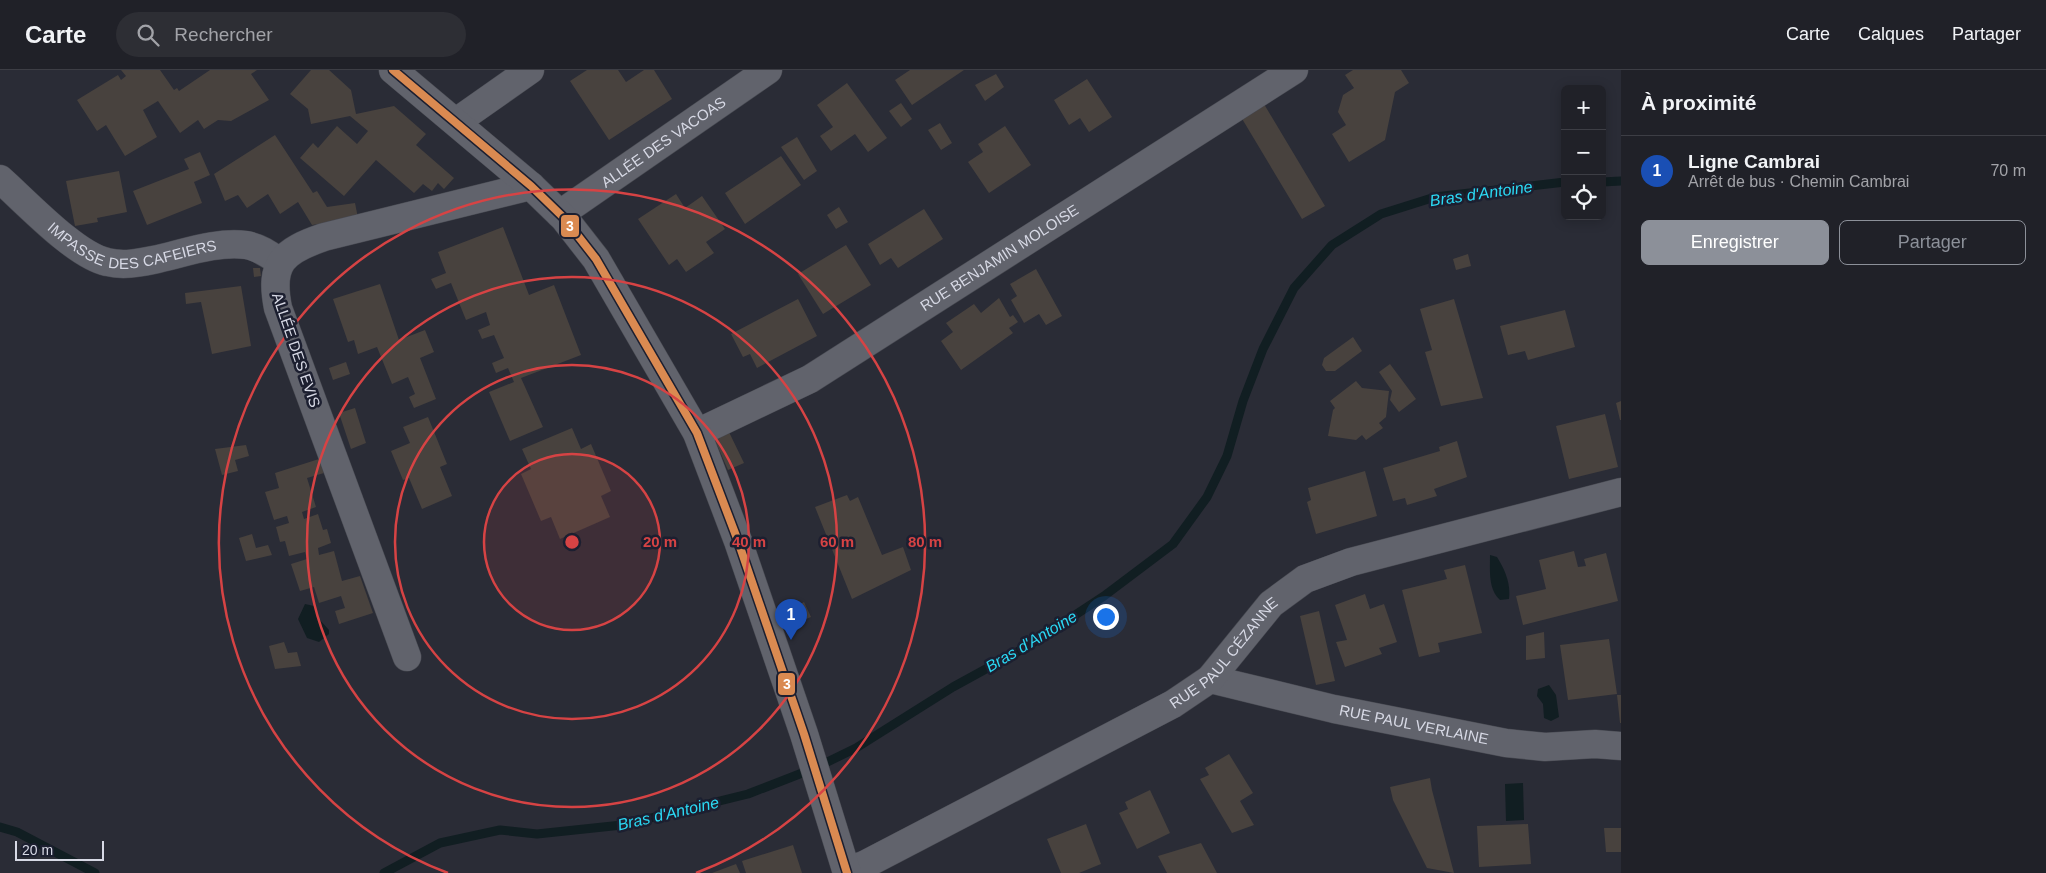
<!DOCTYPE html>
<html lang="fr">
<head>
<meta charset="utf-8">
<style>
  body { margin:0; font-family:Helvetica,sans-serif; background:#2d2e34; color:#f1f3f6 }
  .controls { position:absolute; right:15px; top:15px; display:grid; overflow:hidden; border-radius:8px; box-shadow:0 2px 12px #0003 }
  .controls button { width:45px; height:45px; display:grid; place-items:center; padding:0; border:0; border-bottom:1px solid #3d3e45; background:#202128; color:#f1f3f6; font:25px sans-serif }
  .scale { position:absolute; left:15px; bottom:12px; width:89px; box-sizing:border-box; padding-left:5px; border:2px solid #d7d9e5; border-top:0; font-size:14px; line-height:18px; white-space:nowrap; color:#d7d9e5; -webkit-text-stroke:4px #1c1f30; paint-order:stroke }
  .you { position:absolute; left:1105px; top:546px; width:18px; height:18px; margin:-12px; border:4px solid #fff; border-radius:50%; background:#1a73e8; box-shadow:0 0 0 8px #1a73e833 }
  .badge { display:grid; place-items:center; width:32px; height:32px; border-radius:50%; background:#8c9099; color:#fff; font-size:16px; font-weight:700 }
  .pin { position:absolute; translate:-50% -41px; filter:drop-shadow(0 1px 2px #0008) }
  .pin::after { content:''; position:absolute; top:26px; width:18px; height:15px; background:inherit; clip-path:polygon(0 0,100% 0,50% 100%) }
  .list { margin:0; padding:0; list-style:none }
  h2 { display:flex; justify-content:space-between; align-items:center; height:65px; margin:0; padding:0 20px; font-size:21px }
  h2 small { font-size:16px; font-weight:400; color:#a2a3a8 }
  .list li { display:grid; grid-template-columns:32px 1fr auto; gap:15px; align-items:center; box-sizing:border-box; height:70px; padding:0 20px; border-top:1px solid #3d3e45 }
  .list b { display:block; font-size:19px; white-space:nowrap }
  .list p { margin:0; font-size:16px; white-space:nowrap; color:#a2a3a8 }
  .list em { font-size:16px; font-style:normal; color:#a2a3a8 }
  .actions { display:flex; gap:10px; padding:15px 20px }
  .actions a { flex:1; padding:11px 0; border:1px solid #8c9099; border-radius:8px; text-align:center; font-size:18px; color:#8c9099 }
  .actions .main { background:#8c9099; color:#fff }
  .icon { flex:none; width:28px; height:28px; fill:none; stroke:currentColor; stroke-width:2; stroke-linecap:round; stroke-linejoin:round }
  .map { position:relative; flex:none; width:1621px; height:803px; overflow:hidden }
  header { display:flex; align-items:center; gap:30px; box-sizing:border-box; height:70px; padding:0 25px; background:#202128; border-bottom:1px solid #3d3e45 }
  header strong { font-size:24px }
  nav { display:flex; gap:28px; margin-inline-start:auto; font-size:18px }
  .search { width:350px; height:45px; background:#2d2e34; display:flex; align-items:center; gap:12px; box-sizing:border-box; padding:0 18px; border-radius:28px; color:#a2a3a8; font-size:19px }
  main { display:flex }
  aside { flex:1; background:#202128 }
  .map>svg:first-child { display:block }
  .water { fill:#111e22 }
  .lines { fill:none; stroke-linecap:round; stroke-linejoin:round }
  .stream { stroke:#111e22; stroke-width:9 }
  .building { fill:#48423e }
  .minor-casing { stroke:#474951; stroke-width:29 }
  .tertiary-casing { stroke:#474951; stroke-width:29 }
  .minor { stroke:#61636c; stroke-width:28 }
  .tertiary { stroke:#61636c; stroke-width:28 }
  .bus-1-casing { stroke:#1c1f30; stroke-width:11 }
  .bus-1 { stroke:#da8a51; stroke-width:8 }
  .ring { fill:none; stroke:#d64344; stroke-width:2.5 }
  .labels { text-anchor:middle; stroke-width:5; stroke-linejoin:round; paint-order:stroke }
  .street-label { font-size:15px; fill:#d7d9e5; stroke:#1c1f30 }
  .water-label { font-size:16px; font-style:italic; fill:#2bdaf5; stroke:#1c1f30 }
  .centre { fill:#d64344; stroke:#1c1f30; stroke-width:2.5 }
  .ring-label { font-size:15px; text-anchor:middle; font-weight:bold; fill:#d64344; stroke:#1c1f30; stroke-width:5; stroke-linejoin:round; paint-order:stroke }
  .line-badge { stroke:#1c1f30; stroke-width:2 }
  .badge-label { font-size:14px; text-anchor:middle; font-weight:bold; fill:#fff }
</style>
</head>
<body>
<header>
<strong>Carte</strong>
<div class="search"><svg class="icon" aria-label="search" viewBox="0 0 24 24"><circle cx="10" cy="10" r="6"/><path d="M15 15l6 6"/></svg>Rechercher</div>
<nav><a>Carte</a><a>Calques</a><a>Partager</a></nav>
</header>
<main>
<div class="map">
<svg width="1621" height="803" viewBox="0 0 1621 803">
  <rect width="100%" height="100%" fill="#2a2c36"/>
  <path class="water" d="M 1490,485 L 1497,487 C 1505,500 1511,513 1509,529 L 1500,530 C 1488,519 1490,501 1490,485 Z
    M 305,534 L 314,536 L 319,549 L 329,560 L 329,564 L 319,572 L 307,568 L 298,549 Z
    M 1549,615 L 1556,625 L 1559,647 L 1551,651 L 1544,648 L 1543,634 L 1537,626 L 1538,619 Z
    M 1523,713 L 1524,750 L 1506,751 L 1505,714 Z"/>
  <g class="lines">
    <path class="stream" d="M 1602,112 L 1621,111
      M 0,757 L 17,762 L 95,803
      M 384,803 L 440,773 L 500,760 L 537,764 L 622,755 L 748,724 L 815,698 L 856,678 L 953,617 L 1028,576 L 1104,526 L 1173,474 L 1207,427 L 1227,386 L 1243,331 L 1263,279 L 1294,218 L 1332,175 L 1381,144 L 1435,127 L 1565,112"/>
  </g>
  <path class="building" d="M 121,0 L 160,0 L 174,20 L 177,18 L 179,21 L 210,0 L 257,0 L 251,4 L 269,30 L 231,51 L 218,50 L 204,59 L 198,50 L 180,63 L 158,31 L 143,40 L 157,67 L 125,86 L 106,55 L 97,61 L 77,30 L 118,5 L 121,10 L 126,6 Z
    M 311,0 L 329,0 L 351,20 L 356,44 L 394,36 L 426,64 L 416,75 L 454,108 L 444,119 L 438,113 L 432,121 L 423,114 L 414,123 L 376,90 L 344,126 L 300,88 L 313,73 L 318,78 L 337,56 L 357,74 L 368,61 L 350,46 L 311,54 L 308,39 L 290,24 Z
    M 587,0 L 618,0 L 626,12 L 644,0 L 654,0 L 672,29 L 609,70 L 570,11 Z
    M 910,0 L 964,0 L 912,35 L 895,10 Z
    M 1353,0 L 1401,0 L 1409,13 L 1395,22 L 1385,70 L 1349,92 L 1332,64 L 1346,55 L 1338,42 L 1343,25 L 1354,18 L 1345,5 Z
    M 996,4 L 1004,17 L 985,31 L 975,15 Z
    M 1087,9 L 1112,47 L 1089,62 L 1080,48 L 1069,55 L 1054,30 Z
    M 847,13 L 887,68 L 868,82 L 855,64 L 831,81 L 820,66 L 833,57 L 817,35 Z
    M 1261,29 L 1325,136 L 1302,149 L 1238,42 Z
    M 901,33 L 912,49 L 901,57 L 889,41 Z
    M 940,53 L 952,73 L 941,80 L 928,60 Z
    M 1005,56 L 1031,95 L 989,123 L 968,92 L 983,82 L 978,74 Z
    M 275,65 L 313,123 L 317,121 L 327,137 L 355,133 L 358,148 L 312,155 L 298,132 L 280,144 L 268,124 L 247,138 L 238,125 L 225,131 L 214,104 Z
    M 797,67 L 817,101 L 804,110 L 781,77 Z
    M 200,82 L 210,105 L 194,112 L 202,133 L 147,155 L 133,121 L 189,99 L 184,89 Z
    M 781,86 L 801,115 L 745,154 L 725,123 Z
    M 119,101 L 127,142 L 97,148 L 98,152 L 75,156 L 66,111 Z
    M 676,124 L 685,138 L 702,126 L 725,159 L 706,172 L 714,183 L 686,202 L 677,189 L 669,195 L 638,149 Z
    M 839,137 L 848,152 L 836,159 L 827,145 Z
    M 924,139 L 943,169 L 898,198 L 891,188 L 880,195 L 868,174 Z
    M 503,157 L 529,225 L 554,215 L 581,285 L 521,308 L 543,357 L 510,371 L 489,322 L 514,312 L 508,298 L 496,303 L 492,293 L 504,288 L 494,265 L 482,269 L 478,260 L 490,255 L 486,242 L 466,250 L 451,213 L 436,219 L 431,209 L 446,203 L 438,182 Z
    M 846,175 L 871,215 L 823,244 L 798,204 Z
    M 1468,184 L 1471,196 L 1456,200 L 1453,189 Z
    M 253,198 L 260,198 L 261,206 L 254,207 Z
    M 1036,199 L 1062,246 L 1046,255 L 1039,244 L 1024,253 L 1011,230 L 1017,226 L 1010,214 Z
    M 380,214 L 399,270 L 425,260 L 434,282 L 420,288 L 436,329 L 414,338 L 409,327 L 415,324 L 408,307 L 392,314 L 377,277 L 358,284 L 354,270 L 348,272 L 333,229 Z
    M 241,216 L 251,276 L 212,284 L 201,232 L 186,234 L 185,223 Z
    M 999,228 L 1010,247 L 1013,245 L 1018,252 L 1009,258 L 1013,263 L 961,300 L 941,271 L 953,262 L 946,253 L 974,234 L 981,243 Z
    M 798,229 L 817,266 L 757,298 L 750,284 L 743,287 L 731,264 Z
    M 1454,229 L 1483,328 L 1441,336 L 1425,282 L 1432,280 L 1420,239 Z
    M 1565,240 L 1575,277 L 1528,290 L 1525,281 L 1508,285 L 1500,256 Z
    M 1353,267 L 1362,281 L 1335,301 L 1326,301 L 1322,295 L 1324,288 Z
    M 346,292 L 350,304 L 333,310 L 329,298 Z
    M 1390,294 L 1416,329 L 1399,342 L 1390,330 L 1392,321 L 1379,302 Z
    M 1356,311 L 1362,318 L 1389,321 L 1386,347 L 1379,353 L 1383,358 L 1366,370 L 1362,365 L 1356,370 L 1328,366 L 1333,340 L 1335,338 L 1330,331 Z
    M 1621,331 L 1621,350 L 1620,350 L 1616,333 Z
    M 355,338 L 366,373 L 351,379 L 339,343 Z
    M 1605,344 L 1618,397 L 1569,409 L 1556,356 Z
    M 428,347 L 447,394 L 440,397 L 452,426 L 422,439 L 409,408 L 403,410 L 391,381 L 410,373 L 403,357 Z
    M 572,358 L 581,379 L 591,374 L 611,421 L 601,426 L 610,447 L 560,469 L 551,447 L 541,451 L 521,404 L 531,399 L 522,379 Z
    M 728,360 L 744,393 L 728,400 L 714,368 Z
    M 1457,371 L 1467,407 L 1434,419 L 1437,426 L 1407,435 L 1405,428 L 1393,431 L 1383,398 L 1440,381 L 1439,377 Z
    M 246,375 L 249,386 L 235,390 L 238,401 L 222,405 L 215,379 Z
    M 319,389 L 324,403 L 307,408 L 316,437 L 302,442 L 304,449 L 318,444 L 323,460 L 327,459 L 331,473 L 318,478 L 319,485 L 334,481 L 342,511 L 360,506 L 373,543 L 339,554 L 335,541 L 345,538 L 341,526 L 319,533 L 314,517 L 300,521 L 291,494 L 307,489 L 305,482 L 289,486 L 285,471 L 280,472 L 276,457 L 289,453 L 287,446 L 274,450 L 265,422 L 279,418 L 275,403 Z
    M 1365,401 L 1377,446 L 1316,464 L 1307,432 L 1311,430 L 1308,418 Z
    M 847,425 L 850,431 L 858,427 L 882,485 L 903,477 L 911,500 L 852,529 L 815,437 Z
    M 252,464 L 256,478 L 268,475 L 272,485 L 246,491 L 239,468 Z
    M 1574,481 L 1578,497 L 1586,496 L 1584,489 L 1606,483 L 1618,531 L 1523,555 L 1516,526 L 1546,519 L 1539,490 Z
    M 1465,495 L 1482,563 L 1438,573 L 1440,582 L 1419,587 L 1402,520 L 1447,509 L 1444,500 Z
    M 1365,524 L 1370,539 L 1384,534 L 1397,572 L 1379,578 L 1382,584 L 1345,597 L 1336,572 L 1347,570 L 1335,535 Z
    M 804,532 L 811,547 L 786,557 L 781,545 Z
    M 1319,541 L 1335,611 L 1316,615 L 1300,546 Z
    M 1544,562 L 1545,588 L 1526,590 L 1526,566 Z
    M 1609,569 L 1617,624 L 1568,630 L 1560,575 Z
    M 284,572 L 288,583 L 297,582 L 301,596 L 275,599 L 269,576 Z
    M 1617,625 L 1621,625 L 1621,653 L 1620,653 Z
    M 1229,684 L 1253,723 L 1240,731 L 1254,755 L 1232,763 L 1200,709 L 1209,705 L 1205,698 Z
    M 1430,708 L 1432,720 L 1454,803 L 1427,798 L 1393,730 L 1390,717 Z
    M 1150,720 L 1170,763 L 1137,779 L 1119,743 L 1128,739 L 1125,732 Z
    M 1086,754 L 1101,794 L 1079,803 L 1061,803 L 1047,769 Z
    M 1528,754 L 1531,794 L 1479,797 L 1477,756 Z
    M 1604,758 L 1621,758 L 1621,782 L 1606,782 Z
    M 1201,773 L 1217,803 L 1167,803 L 1158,786 Z
    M 793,775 L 802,803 L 746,803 L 742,791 Z
    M 736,794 L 740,803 L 712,803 Z"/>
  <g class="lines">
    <g class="minor-casing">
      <g id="minor">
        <path d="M 456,52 L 530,0"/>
        <path id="s1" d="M 0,109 C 26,132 75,185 107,192 C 123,196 138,193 153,190 C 182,184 216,171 246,175 C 259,177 270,185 280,192"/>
        <path id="s2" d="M 560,144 L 768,0"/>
        <path id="s3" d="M 697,363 L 810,309 L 1294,0"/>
        <path d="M 407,587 L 278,238 C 269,193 283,181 324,167 L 531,116"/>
        <path id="s4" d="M 1210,609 L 1334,639 L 1506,673 L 1545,677 L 1595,674 L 1621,676"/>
        <path id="s5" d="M 847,801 L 864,795 L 1173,634 L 1210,609 L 1271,534 L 1305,509 L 1351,492 L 1621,422"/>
      </g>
    </g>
    <g class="tertiary-casing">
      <path id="tertiary" d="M 393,0 L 531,116 L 564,148 L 596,189 L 697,363 L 738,471 L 804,664 L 847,803"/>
    </g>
    <use href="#minor" class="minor"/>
    <use href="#tertiary" class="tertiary"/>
    <g class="bus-1-casing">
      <path id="bus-1" d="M 393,0 L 531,116 L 564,148 L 596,189 L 697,363 L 738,471 L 804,664 L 847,803"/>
    </g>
    <use href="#bus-1" class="bus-1"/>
  </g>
  <circle cx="572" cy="472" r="88" fill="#d64344" fill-opacity=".12"/>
  <g class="ring">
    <circle cx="572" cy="472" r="88"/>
    <circle cx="572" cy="472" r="177"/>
    <circle cx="572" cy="472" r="265"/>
    <path d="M448 803A353 353 0 1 1 696 803"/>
  </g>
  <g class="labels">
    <g class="street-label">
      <text dy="5" stroke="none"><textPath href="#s2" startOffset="126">ALLÉE DES VACOAS</textPath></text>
      <text dy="5" stroke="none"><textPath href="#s1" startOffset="158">IMPASSE DES CAFEIERS</textPath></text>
      <text dy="5" stroke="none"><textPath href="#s3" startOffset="350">RUE BENJAMIN MOLOISE</textPath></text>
      <text transform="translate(296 280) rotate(71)" y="5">ALLÉE DES EVIS</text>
      <text dy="5" stroke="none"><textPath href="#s5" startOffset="439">RUE PAUL CÉZANNE</textPath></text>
      <text dy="5" stroke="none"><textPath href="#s4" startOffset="209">RUE PAUL VERLAINE</textPath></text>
    </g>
    <g class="water-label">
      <text transform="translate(1481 123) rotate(-8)" y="6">Bras d'Antoine</text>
      <text transform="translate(1031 571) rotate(-31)" y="6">Bras d'Antoine</text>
      <text transform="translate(668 743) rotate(-13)" y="6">Bras d'Antoine</text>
    </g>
  </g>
  <circle cx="572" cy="472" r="8" class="centre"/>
  <g class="ring-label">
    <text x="660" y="477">20 m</text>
    <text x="749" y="477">40 m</text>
    <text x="837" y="477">60 m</text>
    <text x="925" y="477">80 m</text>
  </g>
  <g class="line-badge">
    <rect x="560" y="144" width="20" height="24" rx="5" fill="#da8a51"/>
    <rect x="777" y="602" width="19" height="24" rx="5" fill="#da8a51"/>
  </g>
  <g class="badge-label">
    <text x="570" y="161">3</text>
    <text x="787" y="619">3</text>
  </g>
</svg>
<div class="controls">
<button>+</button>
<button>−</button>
<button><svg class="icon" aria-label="locate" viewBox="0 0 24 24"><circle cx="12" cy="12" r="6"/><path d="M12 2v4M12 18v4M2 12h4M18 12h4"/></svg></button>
</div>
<div class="scale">20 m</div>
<div class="you"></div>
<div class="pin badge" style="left:791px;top:570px;background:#1a4fb4">1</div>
</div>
<aside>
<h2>À proximité<small></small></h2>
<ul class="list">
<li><span class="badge" style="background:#1a4fb4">1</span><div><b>Ligne Cambrai</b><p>Arrêt de bus · Chemin Cambrai</p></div><em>70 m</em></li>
</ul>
<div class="actions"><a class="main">Enregistrer</a><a>Partager</a></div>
</aside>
</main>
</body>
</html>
